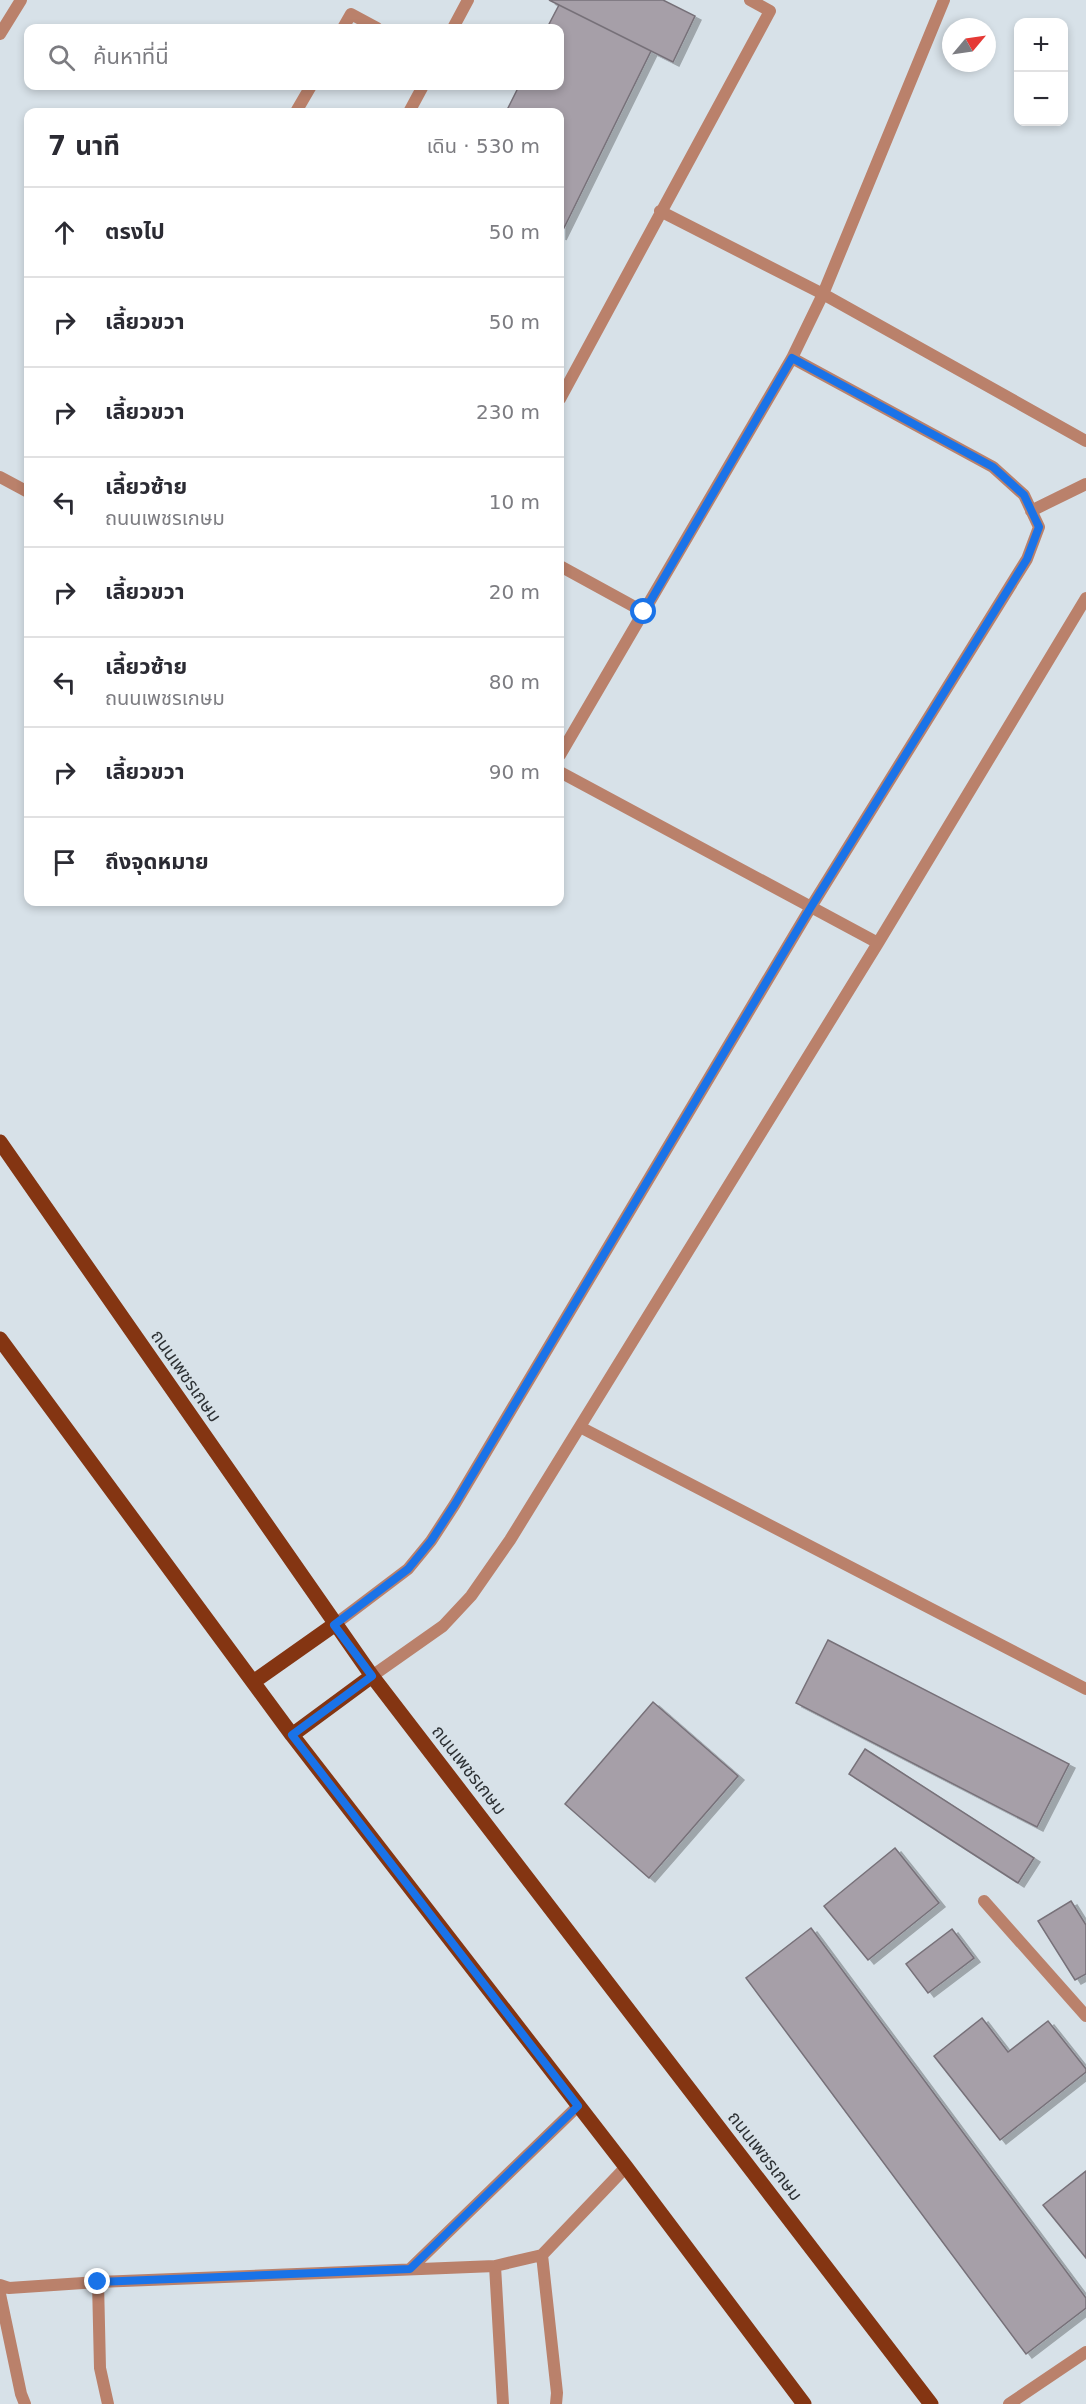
<!DOCTYPE html>
<html lang="th">
<head>
<meta charset="utf-8">
<style>
  body { margin:0; font-family:"DejaVu Sans","Noto Sans Thai",sans-serif; background:#f7f7f7; color:#2b2b33 }
  .controls { position:absolute; right:18px; top:18px; display:grid; overflow:hidden; border-radius:12px; box-shadow:0 3px 9px #0003 }
  .controls button { width:54px; height:54px; display:grid; place-items:center; padding:0; border:0; border-bottom:2px solid #e1e1e2; background:#fff; color:#2b2b33; font:30px sans-serif }
  .compass { position:absolute; left:942px; top:18px; width:54px; height:54px; border-radius:50%; background:#fff; box-shadow:0 3px 9px #0003; rotate:61deg }
  .stop { position:absolute; width:18px; height:18px; margin:-14px; border:4px solid #1a73e8; border-radius:50%; background:#fff }
  .stop.end { background:#1a73e8; border-color:#fff; box-shadow:0 2px 6px #0008 }
  .list { margin:0; padding:0; list-style:none }
  h2 { display:flex; justify-content:space-between; align-items:center; height:78px; margin:0; padding:0 24px; font-size:26px }
  h2 small { font-size:20px; font-weight:400; color:#7c7c81 }
  .list li { display:grid; grid-template-columns:39px 1fr auto; gap:18px; align-items:center; box-sizing:border-box; height:90px; padding:0 24px; border-top:2px solid #e1e1e2 }
  .list b { display:block; font-size:22px; white-space:nowrap }
  .list p { margin:0; font-size:20px; white-space:nowrap; color:#7c7c81 }
  .list em { font-size:20px; font-style:normal; color:#7c7c81 }
  .icon { flex:none; width:33px; height:33px; fill:none; stroke:currentColor; stroke-width:2; stroke-linecap:round; stroke-linejoin:round }
  .map { position:relative; flex:none; width:1086px; height:2404px; overflow:hidden }
  .search { position:absolute; background:#fff; box-shadow:0 3px 9px #0003; left:24px; top:24px; width:540px; height:66px; display:flex; align-items:center; gap:15px; box-sizing:border-box; padding:0 21px; border-radius:12px; color:#7c7c81; font-size:22px }
  .panel { position:absolute; background:#fff; box-shadow:0 3px 9px #0003; left:24px; top:108px; width:540px; height:798px; border-radius:12px }
  .map>svg:first-child { display:block }
  .building { fill:#a69fa8; stroke:#777179; stroke-width:1.5; filter:url(#shadow) }
  .lines { fill:none; stroke-linecap:round; stroke-linejoin:round }
  .lane { stroke:#ba816b; stroke-width:12 }
  .street { stroke:#ba816b; stroke-width:12 }
  .primary { stroke:#843512; stroke-width:15 }
  .route { stroke:#1a73e8; stroke-width:8 }
  .labels { text-anchor:middle; stroke-width:5; stroke-linejoin:round; paint-order:stroke }
  .street-label { font-size:18px; fill:#2d3134; stroke:#d7e1e8 }
</style>
</head>
<body>
<div class="map">
<svg width="1086" height="2404" viewBox="0 0 1086 2404">
  <defs>
    <filter id="shadow"><feDropShadow dx="6" dy="4" stdDeviation="0" flood-color="#0004"/></filter>
  </defs>
  <rect width="100%" height="100%" fill="#d7e1e8"/>
  <path class="building" d="M 549,0 L 663,0 L 695,16 L 673,62 Z
    M 559,5 L 651,51 L 560,236 L 560,112 L 506,112 L 519,86 L 560,86 L 560,28 L 547,28 Z
    M 828,1640 L 1069,1764 L 1037,1827 L 796,1703 Z
    M 653,1702 L 738,1776 L 649,1878 L 565,1804 Z
    M 865,1749 L 1034,1858 L 1018,1883 L 849,1774 Z
    M 895,1848 L 939,1903 L 868,1960 L 824,1906 Z
    M 1071,1901 L 1086,1925 L 1086,1974 L 1075,1980 L 1038,1921 Z
    M 811,1928 L 1086,2298 L 1086,2308 L 1026,2354 L 746,1978 Z
    M 952,1929 L 974,1958 L 928,1993 L 906,1964 Z
    M 982,2018 L 1008,2052 L 1048,2021 L 1086,2069 L 1086,2072 L 1000,2140 L 934,2056 Z
    M 1086,2171 L 1086,2258 L 1043,2205 Z"/>
  <g class="lines">
    <path class="lane" d="M 343,28 L 351,14 L 377,28
      M 453,28 L 468,0
      M 301,112 L 297,110 L 311,86
      M 409,112 L 423,86
      M 660,211 L 823,294 L 1086,441
      M 560,399 L 770,11 L 750,0
      M 0,477 L 28,492
      M 1031,511 L 1086,484
      M 560,566 L 644,612
      M 560,755 L 792,358 L 823,294 L 944,0
      M 560,772 L 878,943
      M 580,1427 L 1086,1689
      M 334,1625 L 408,1569 L 431,1541 L 455,1504 L 811,907 L 1027,559 L 1039,527 L 1024,495 L 993,467 L 792,358
      M 372,1676 L 443,1626 L 471,1596 L 510,1540 L 878,943 L 1086,598
      M 495,2266 L 503,2404
      M 410,2269 L 578,2106
      M 98,2282 L 100,2368 L 108,2404
      M 0,2285 L 9,2288 L 98,2282 L 495,2266 L 542,2255
      M 0,2294 L 21,2394 L 25,2404
      M 556,2404 L 557,2393 L 542,2255 L 626,2167"/>
    <path class="street" d="M 0,34 L 21,0
      M 984,1901 L 1086,2016
      M 1009,2404 L 1086,2352"/>
    <path class="primary" d="M 0,1142 L 372,1676 L 931,2404
      M 0,1339 L 292,1735 L 626,2167 L 804,2404
      M 253,1682 L 334,1625
      M 292,1735 L 372,1676"/>
  </g>
  <g class="lines">
    <path class="route" d="M 98,2282 L 410,2269 L 578,2106 L 292,1735 L 372,1676 L 334,1625 L 408,1569 L 431,1541 L 455,1504 L 811,907 L 1027,559 L 1039,527 L 1024,495 L 993,467 L 792,358 L 644,612"/>
  </g>
  <g class="labels">
    <g class="street-label">
      <text transform="translate(186 1376) rotate(55)" y="6">ถนนเพชรเกษม</text>
      <text transform="translate(469 1770) rotate(52)" y="6">ถนนเพชรเกษม</text>
      <text transform="translate(765 2156) rotate(52)" y="6">ถนนเพชรเกษม</text>
    </g>
  </g>
</svg>
<div class="controls">
<button>+</button>
<button>−</button>
</div>
<svg class="compass" viewBox="-18 -18 36 36"><path d="M0-13l5 13h-10z" fill="#e53935"/><path d="M0 13l5-13h-10z" fill="#7c7c81"/></svg>
<div class="stop" style="left:644px;top:612px"></div>
<div class="stop end" style="left:98px;top:2282px"></div>
<div class="search"><svg class="icon" aria-label="search" viewBox="0 0 24 24"><circle cx="10" cy="10" r="6"/><path d="M15 15l6 6"/></svg>ค้นหาที่นี่</div>
<section class="panel">
<h2>7 นาที<small>เดิน · 530 m</small></h2>
<ul class="list">
<li><svg class="icon" aria-label="ahead" viewBox="0 0 24 24"><path d="M12 20V5M6 11l6-6 6 6"/></svg><div><b>ตรงไป</b></div><em>50 m</em></li>
<li><svg class="icon" aria-label="right" viewBox="0 0 24 24"><path d="M7 20v-9h11M14 6l5 5-5 5"/></svg><div><b>เลี้ยวขวา</b></div><em>50 m</em></li>
<li><svg class="icon" aria-label="right" viewBox="0 0 24 24"><path d="M7 20v-9h11M14 6l5 5-5 5"/></svg><div><b>เลี้ยวขวา</b></div><em>230 m</em></li>
<li><svg class="icon" aria-label="left" viewBox="0 0 24 24"><path d="M17 20v-9H6M10 6l-5 5 5 5"/></svg><div><b>เลี้ยวซ้าย</b><p>ถนนเพชรเกษม</p></div><em>10 m</em></li>
<li><svg class="icon" aria-label="right" viewBox="0 0 24 24"><path d="M7 20v-9h11M14 6l5 5-5 5"/></svg><div><b>เลี้ยวขวา</b></div><em>20 m</em></li>
<li><svg class="icon" aria-label="left" viewBox="0 0 24 24"><path d="M17 20v-9H6M10 6l-5 5 5 5"/></svg><div><b>เลี้ยวซ้าย</b><p>ถนนเพชรเกษม</p></div><em>80 m</em></li>
<li><svg class="icon" aria-label="right" viewBox="0 0 24 24"><path d="M7 20v-9h11M14 6l5 5-5 5"/></svg><div><b>เลี้ยวขวา</b></div><em>90 m</em></li>
<li><svg class="icon" aria-label="arrive" viewBox="0 0 24 24"><path d="M6 21V4h12l-3 4 3 4H6"/></svg><div><b>ถึงจุดหมาย</b></div></li>
</ul>
</section>
</div>
</body>
</html>
